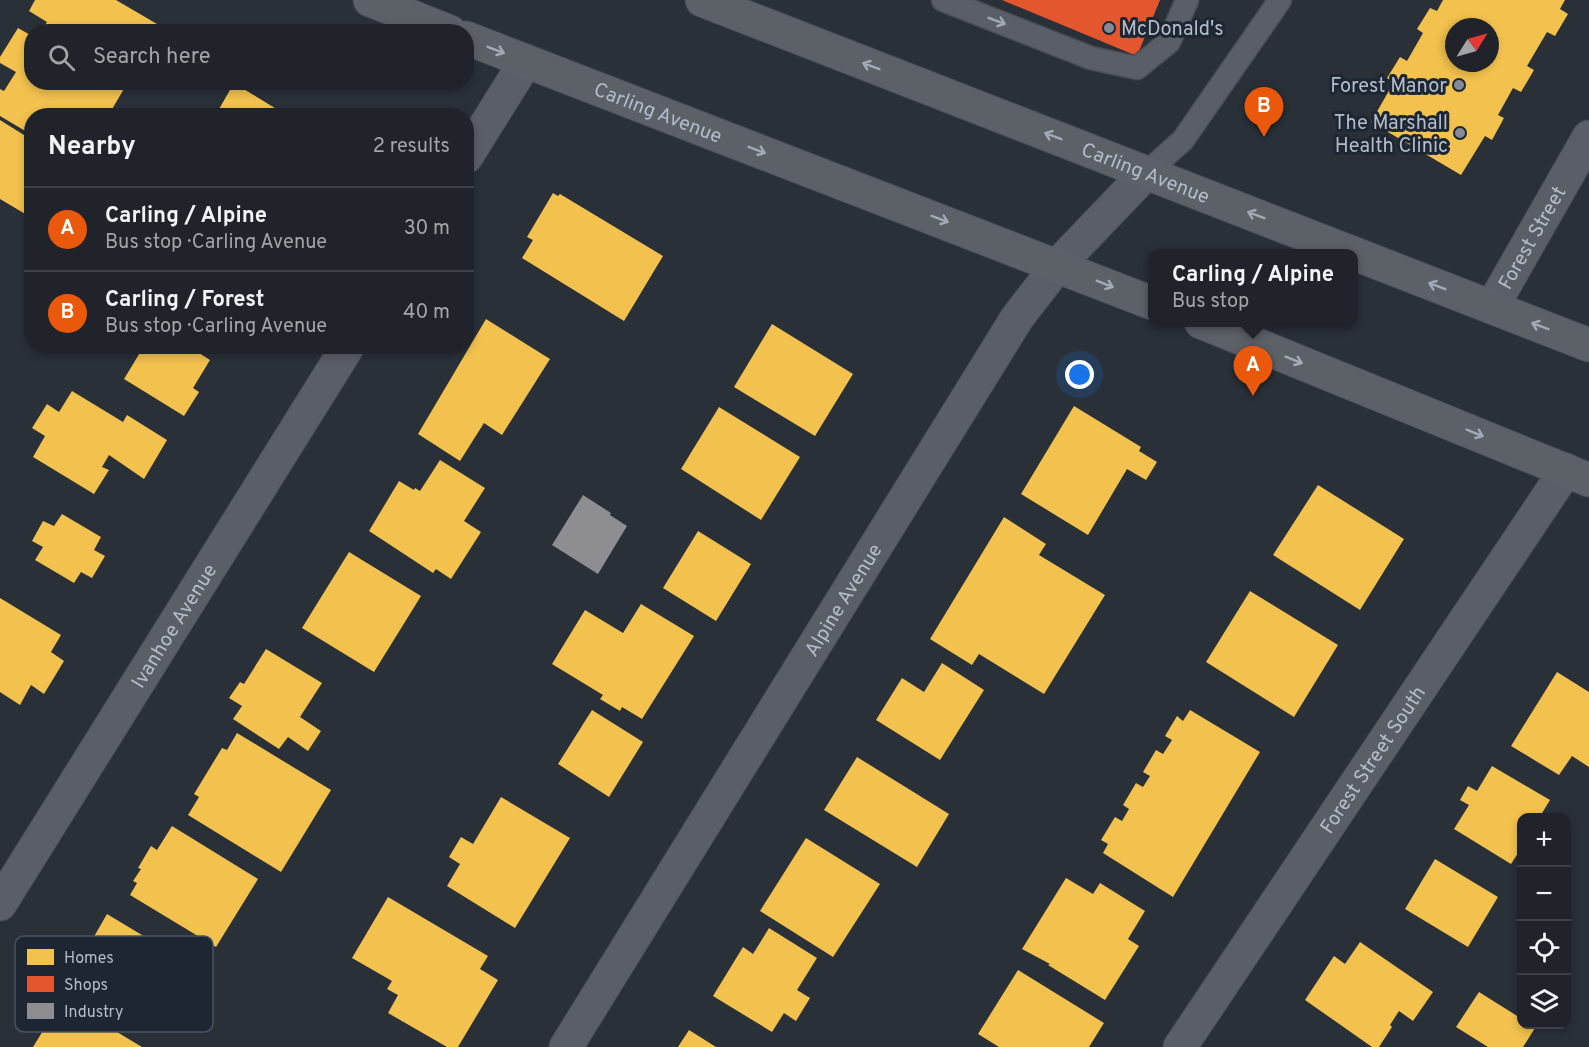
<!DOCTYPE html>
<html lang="en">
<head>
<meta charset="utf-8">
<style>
  body { margin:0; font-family:Overpass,sans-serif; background:#282c32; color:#f1f3f6 }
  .controls { position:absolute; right:18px; bottom:18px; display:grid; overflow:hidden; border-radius:12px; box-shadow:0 3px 9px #0003 }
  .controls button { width:54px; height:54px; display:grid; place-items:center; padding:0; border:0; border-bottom:2px solid #3d4147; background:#20242a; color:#f1f3f6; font:30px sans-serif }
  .compass { position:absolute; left:1445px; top:18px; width:54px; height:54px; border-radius:50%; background:#20242a; box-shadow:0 3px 9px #0003; rotate:53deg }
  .you { position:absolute; left:1080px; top:375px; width:21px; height:21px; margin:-15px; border:4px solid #fff; border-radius:50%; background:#1a73e8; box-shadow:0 0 0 9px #1a73e833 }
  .badge { display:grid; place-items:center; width:39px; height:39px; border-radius:50%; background:#ea580c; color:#fff; font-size:20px; font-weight:700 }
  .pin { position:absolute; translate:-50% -50px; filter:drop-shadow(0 2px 3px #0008) }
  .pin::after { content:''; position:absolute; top:32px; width:21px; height:18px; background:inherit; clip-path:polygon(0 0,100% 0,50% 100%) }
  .popup { position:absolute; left:1148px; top:249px; width:210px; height:78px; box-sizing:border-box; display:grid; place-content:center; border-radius:12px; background:#20242a; filter:drop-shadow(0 2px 4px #0005); font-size:20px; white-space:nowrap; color:#a2a4a8 }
  .popup b { font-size:22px; color:#f1f3f6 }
  .popup::after { content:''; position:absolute; left:50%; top:100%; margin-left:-12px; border:12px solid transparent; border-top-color:#20242a }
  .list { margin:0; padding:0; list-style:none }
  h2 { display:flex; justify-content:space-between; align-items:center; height:78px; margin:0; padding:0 24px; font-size:26px }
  h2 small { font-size:20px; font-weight:400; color:#a2a4a8 }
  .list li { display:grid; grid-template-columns:39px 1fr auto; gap:18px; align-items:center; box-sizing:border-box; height:84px; padding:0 24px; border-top:2px solid #3d4147 }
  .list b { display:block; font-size:22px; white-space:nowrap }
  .list p { margin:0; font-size:20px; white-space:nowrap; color:#a2a4a8 }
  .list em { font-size:20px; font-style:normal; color:#a2a4a8 }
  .icon { flex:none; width:33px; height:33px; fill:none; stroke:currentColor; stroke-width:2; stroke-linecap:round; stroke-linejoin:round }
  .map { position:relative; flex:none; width:1589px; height:1047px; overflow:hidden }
  .search { position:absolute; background:#20242a; box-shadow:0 3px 9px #0003; left:24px; top:24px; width:450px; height:66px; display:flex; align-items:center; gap:15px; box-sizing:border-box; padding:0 21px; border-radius:24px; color:#a2a4a8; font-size:22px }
  .panel { position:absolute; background:#20242a; box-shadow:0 3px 9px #0003; left:24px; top:108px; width:450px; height:246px; border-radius:24px }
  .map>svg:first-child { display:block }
  .homes { fill:#f2c14e; fill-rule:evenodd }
  .shops { fill:#e4572e }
  .industry { fill:#8d8d92 }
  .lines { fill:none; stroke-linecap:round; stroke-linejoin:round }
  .lane-casing { stroke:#484c53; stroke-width:25 }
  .street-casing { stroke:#484c53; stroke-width:35 }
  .primary-casing { stroke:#484c55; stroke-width:35 }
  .lane { stroke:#5a5e66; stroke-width:22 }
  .street { stroke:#5a5e66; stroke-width:33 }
  .primary { stroke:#5c6168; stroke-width:33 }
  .oneway { stroke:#a2a9b5 }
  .oneway2 { stroke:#a2aab6 }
  .poi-dot { fill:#848b96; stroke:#1d2633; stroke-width:2 }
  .labels { text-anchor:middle; stroke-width:6; stroke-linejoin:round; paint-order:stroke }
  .poi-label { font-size:20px; fill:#b4bcc9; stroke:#1d2633; text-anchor:end }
  .street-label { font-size:20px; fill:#b4bcc9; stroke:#1d2633 }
  .key { fill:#1d2633; stroke:#4a5360; stroke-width:1.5 }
  .key-label { font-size:16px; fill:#b4bcc9 }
</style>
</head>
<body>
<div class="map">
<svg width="1589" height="1047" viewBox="0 0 1589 1047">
  <rect width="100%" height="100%" fill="#2a3038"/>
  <path class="homes" d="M 35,0 L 116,0 L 157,24 L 153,32 L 41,32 L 47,22 L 29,11 Z
    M 1443,0 L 1565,0 L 1560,9 L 1568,14 L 1555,36 L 1547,32 L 1527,66 L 1534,70 L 1521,92 L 1513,88 L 1498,115 L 1504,118 L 1492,140 L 1485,136 L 1461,175 L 1371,122 L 1394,82 L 1387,78 L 1400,57 L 1407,61 L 1423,33 L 1417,29 L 1430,8 L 1437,11 ZM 1454,27 L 1490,27 L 1490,63 L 1454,63 Z
    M 18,28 L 32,36 L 32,82 L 128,82 L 108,116 L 32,116 L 32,135 L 0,116 L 0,89 L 4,91 L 16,72 L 0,63 L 0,57 Z
    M 234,83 L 288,116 L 215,116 Z
    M 0,120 L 32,140 L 32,218 L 0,199 Z
    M 553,193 L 558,196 L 560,194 L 663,256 L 624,321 L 522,258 L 533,240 L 527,237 Z
    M 486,319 L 550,359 L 502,435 L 484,423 L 460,461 L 418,434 Z
    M 772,324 L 853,374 L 815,436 L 734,387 Z
    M 144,346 L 188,346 L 210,360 L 193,388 L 199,392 L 184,416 L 124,379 Z
    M 72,391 L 123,422 L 127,415 L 167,440 L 144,479 L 109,455 L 102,467 L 109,470 L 94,494 L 33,457 L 45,436 L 32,428 L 47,404 L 59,412 Z
    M 1074,406 L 1141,447 L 1139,451 L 1157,462 L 1146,480 L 1127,469 L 1088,535 L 1021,494 Z
    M 719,407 L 800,457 L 761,520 L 681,469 Z
    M 440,460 L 485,488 L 464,521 L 481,532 L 451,579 L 436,569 L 433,573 L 369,531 L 399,481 L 414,490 L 415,488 L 420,491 Z
    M 1318,485 L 1404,539 L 1360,610 L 1273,555 Z
    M 62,514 L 101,537 L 94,550 L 105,556 L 92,578 L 81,572 L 74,583 L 35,560 L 43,547 L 32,541 L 43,521 L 54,526 Z
    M 1004,517 L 1046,544 L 1039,555 L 1105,595 L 1044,694 L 979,654 L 972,665 L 930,639 Z
    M 698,531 L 751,564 L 716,621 L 663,588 Z
    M 349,552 L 421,596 L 374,672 L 302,628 Z
    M 1250,591 L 1338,645 L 1294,717 L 1206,662 Z
    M 0,598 L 61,635 L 51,652 L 64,661 L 44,694 L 31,685 L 20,705 L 0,692 Z
    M 641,604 L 694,636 L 642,719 L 622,707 L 620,711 L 600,699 L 603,695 L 552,664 L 585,610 L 623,633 Z
    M 266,649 L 322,683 L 300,717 L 321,731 L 308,751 L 288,737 L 279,749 L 233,719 L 242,706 L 229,698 L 240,682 L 244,684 Z
    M 942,663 L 984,690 L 940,760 L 876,720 L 902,678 L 924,692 Z
    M 1557,672 L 1589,692 L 1589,767 L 1572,756 L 1559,775 L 1511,746 Z
    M 592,710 L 643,742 L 609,797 L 558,764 Z
    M 1190,710 L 1260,752 L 1173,897 L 1103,853 L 1108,844 L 1101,840 L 1115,817 L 1122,821 L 1129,809 L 1123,805 L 1136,783 L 1143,787 L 1150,776 L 1143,772 L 1156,750 L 1163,754 L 1172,740 L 1165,736 L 1177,716 L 1183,721 Z
    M 237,733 L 331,790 L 281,872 L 188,815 L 199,797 L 194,794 L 222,748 L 227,750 Z
    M 857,757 L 949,814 L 917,867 L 824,810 Z
    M 1492,766 L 1550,800 L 1539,818 L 1522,818 L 1522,847 L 1511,864 L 1454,829 L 1469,805 L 1460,800 L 1468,786 L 1477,791 Z
    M 501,797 L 570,838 L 515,928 L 447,886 L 460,864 L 449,857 L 461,837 L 473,844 Z
    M 172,826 L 258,879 L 216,947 L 130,895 L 137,883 L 133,881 L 141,869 L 138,868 L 151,846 L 157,850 Z
    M 806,838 L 880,884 L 833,957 L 760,911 Z
    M 1435,859 L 1498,897 L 1468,947 L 1405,909 Z
    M 1066,878 L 1093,894 L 1100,883 L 1145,911 L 1128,939 L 1139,946 L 1105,1000 L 1048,965 L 1050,964 L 1022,949 Z
    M 388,897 L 488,956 L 480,969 L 498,980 L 458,1047 L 447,1047 L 388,1013 L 398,995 L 387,989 L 392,981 L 352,958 Z
    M 107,914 L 195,967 L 184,986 L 187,988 L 178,1004 L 174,1002 L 170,1009 L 147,995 L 145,1000 L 85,965 L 94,951 L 88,947 Z
    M 769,928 L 817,958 L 797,990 L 810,998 L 796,1021 L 784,1013 L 772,1032 L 713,996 L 743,947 L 753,954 Z
    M 1360,942 L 1433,992 L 1413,1021 L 1399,1011 L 1390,1025 L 1392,1027 L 1379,1047 L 1372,1047 L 1305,1000 L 1334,956 L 1345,964 Z
    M 1018,970 L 1104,1023 L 1089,1047 L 999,1047 L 978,1034 Z
    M 1479,992 L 1522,1019 L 1522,1024 L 1530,1024 L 1535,1028 L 1523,1047 L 1488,1047 L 1456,1027 Z
    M 77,1008 L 142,1047 L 33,1047 L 49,1021 L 54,1025 L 56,1022 L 65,1028 Z
    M 689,1030 L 716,1047 L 678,1047 Z"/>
  <path class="shops" d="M 1002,0 L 1160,0 L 1137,56 Z"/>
  <path class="industry" d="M 583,495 L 611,513 L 610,515 L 627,526 L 598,574 L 552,545 Z"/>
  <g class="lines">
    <g class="lane-casing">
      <path id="lane" d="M 943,0 L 1091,58 L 1137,68 L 1169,42 L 1187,0
        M 1146,173 L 1183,140 L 1280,0"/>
    </g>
    <g class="street-casing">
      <g id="street">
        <path d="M 466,157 L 526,61"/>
        <path id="s1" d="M 1492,307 L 1589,137"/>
        <path id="s2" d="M 0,904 L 348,346"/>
        <path id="s3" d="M 566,1047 L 1017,318 L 1058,265 L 1146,173"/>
        <path id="s4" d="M 1180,1047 L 1566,470"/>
      </g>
    </g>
    <g class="primary-casing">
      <g id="primary">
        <path d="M 370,0 L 450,32"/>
        <path id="s5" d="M 702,0 L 1589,345"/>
        <path id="s6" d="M 466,38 L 1152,303"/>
        <path d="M 1201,322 L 1589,480"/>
      </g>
    </g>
    <use href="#lane" class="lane"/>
    <use href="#street" class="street"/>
    <use href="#primary" class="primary"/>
  </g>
  <defs><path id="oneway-shaft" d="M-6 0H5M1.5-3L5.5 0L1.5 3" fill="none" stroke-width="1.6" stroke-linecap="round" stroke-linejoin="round" transform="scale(1.5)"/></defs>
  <use class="oneway" href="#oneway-shaft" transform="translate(997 21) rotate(21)"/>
  <g class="oneway2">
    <use href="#oneway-shaft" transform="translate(496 50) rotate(21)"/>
    <use href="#oneway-shaft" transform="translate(871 66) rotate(-159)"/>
    <use href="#oneway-shaft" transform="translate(1053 136) rotate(-159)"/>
    <use href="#oneway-shaft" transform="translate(757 150) rotate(21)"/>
    <use href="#oneway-shaft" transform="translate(1256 215) rotate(-159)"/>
    <use href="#oneway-shaft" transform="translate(940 219) rotate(21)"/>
    <use href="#oneway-shaft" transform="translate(1105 284) rotate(22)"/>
    <use href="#oneway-shaft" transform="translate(1437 286) rotate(-159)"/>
    <use href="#oneway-shaft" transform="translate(1540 326) rotate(-159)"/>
    <use href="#oneway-shaft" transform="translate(1294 360) rotate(22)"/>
    <use href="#oneway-shaft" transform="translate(1475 433) rotate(22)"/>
  </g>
  <g class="poi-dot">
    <circle cx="1109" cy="28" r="6"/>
    <circle cx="1459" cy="85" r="6"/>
    <circle cx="1460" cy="133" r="6"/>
  </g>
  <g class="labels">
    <g class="poi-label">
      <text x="1121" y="35" text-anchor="start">McDonald's</text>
      <text x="1447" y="92">Forest Manor</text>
      <text x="1448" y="129">The Marshall<tspan x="1448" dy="23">Health Clinic</tspan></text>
    </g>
    <g class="street-label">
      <text dy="7" stroke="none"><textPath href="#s6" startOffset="206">Carling Avenue</textPath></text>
      <text dy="7" stroke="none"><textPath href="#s5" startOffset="476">Carling Avenue</textPath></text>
      <text dy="7" stroke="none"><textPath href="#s1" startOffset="80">Forest Street</textPath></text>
      <text dy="7" stroke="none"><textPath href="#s3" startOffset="526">Alpine Avenue</textPath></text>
      <text dy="7" stroke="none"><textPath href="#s2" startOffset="328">Ivanhoe Avenue</textPath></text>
      <text dy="7" stroke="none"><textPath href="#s4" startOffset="346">Forest Street South</textPath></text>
    </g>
  </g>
  <rect x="15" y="936" width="198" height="96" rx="9" class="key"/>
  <rect x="27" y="949" width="27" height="16" fill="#f2c14e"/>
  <rect x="27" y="976" width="27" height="16" fill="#e4572e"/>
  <rect x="27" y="1003" width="27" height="16" fill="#8d8d92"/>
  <g class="key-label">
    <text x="64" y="963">Homes</text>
    <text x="64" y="990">Shops</text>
    <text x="64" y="1017">Industry</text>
  </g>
</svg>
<div class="controls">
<button>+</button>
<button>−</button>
<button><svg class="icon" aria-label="locate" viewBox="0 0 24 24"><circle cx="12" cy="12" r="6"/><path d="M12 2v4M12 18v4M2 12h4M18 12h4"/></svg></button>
<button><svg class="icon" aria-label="layers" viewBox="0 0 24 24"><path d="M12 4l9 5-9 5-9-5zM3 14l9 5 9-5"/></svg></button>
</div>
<svg class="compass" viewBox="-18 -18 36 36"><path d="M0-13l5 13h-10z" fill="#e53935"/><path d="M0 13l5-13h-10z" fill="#a2a4a8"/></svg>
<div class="you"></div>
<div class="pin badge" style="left:1253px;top:396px">A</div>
<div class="popup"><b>Carling / Alpine</b>Bus stop</div>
<div class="pin badge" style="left:1264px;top:137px">B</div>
<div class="search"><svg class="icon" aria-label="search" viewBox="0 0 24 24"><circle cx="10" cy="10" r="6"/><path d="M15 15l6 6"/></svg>Search here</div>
<section class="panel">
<h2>Nearby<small>2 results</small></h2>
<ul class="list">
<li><span class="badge">A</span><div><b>Carling / Alpine</b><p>Bus stop · Carling Avenue</p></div><em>30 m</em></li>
<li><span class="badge">B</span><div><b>Carling / Forest</b><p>Bus stop · Carling Avenue</p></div><em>40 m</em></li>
</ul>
</section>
</div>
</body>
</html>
